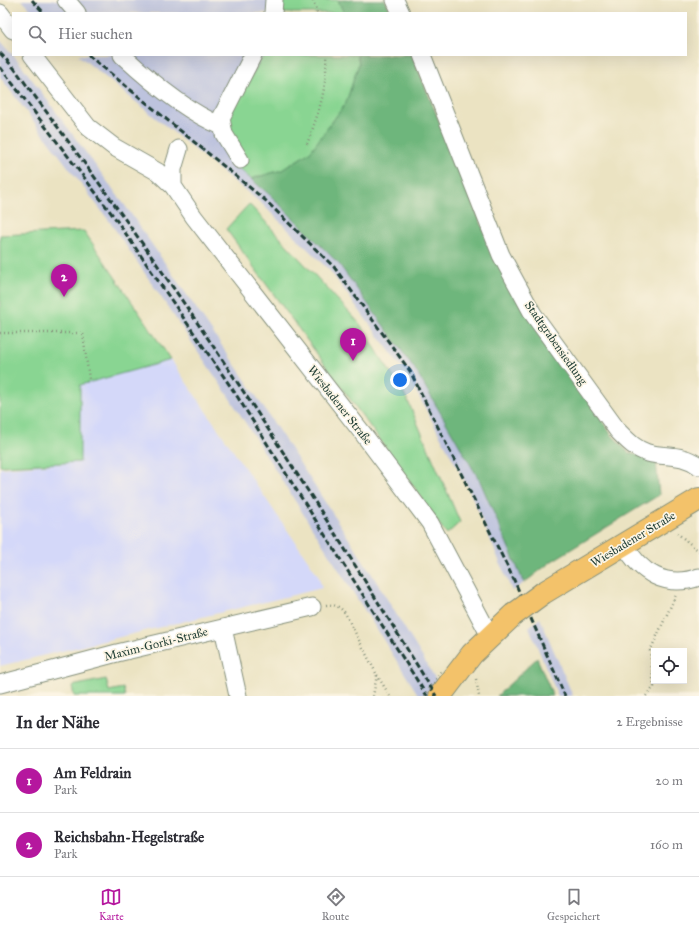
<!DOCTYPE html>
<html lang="de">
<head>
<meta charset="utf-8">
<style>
  body { margin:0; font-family:"IM FELL Great Primer",serif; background:#f7f7f7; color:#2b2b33 }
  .controls { position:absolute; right:12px; bottom:12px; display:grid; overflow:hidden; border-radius:0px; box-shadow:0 4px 16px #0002 }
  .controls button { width:36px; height:36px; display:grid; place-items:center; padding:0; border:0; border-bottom:1px solid #e1e1e2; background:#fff; color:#2b2b33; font:20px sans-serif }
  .you { position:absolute; left:400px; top:380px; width:14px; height:14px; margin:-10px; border:3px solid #fff; border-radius:50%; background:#1a73e8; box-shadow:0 0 0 6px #1a73e833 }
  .badge { display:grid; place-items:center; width:26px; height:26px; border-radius:50%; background:#b5179e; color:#fff; font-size:13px; font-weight:700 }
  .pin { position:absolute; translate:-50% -33px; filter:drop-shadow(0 1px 2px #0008) }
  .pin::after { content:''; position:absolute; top:21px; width:14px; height:12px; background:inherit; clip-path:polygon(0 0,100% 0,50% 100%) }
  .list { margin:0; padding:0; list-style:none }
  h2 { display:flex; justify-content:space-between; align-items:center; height:52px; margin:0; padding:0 16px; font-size:17px }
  h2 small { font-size:13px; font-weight:400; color:#7c7c81 }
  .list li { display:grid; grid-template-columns:26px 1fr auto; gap:12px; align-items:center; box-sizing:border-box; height:64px; padding:0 16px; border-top:1px solid #e1e1e2 }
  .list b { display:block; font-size:15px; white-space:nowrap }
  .list p { margin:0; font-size:13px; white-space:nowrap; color:#7c7c81 }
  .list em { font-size:13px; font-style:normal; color:#7c7c81 }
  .icon { flex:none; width:22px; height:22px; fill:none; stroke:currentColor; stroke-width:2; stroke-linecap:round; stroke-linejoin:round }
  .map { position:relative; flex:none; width:699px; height:696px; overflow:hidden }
  .search { position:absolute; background:#fff; box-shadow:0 4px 16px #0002; left:12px; right:12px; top:12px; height:44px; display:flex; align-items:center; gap:10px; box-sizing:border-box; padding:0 14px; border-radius:0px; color:#7c7c81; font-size:15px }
  .sheet { height:180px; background:#fff }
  nav { display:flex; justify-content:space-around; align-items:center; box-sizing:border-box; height:56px; border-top:1px solid #e1e1e2; background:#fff; font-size:11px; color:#7c7c81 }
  nav a { display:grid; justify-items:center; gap:2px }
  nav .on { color:#b5179e }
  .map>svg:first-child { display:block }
  .built { fill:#d4d8f9 }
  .industrial { fill:#bdc3de }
  .green { fill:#89d592; stroke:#548963 }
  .forest { fill:#6eb67c; stroke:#467a58 }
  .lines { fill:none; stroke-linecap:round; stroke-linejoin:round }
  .minor-casing { stroke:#85907b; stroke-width:19 }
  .major-casing { stroke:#85907b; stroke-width:24 }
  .path { stroke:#85907b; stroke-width:2.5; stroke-dasharray:1 3; stroke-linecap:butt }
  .minor { stroke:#fff; stroke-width:17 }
  .major { stroke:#f3c26a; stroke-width:22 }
  .rail { stroke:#1f3d34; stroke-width:3; stroke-dasharray:6 3; stroke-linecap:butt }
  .major-bridge-casing { stroke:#85907b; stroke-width:24; stroke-linecap:butt }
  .path-bridge { stroke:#85907b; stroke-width:2.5; stroke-dasharray:1 3; stroke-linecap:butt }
  .major-bridge { stroke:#f3c26a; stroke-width:22 }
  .labels { text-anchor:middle; stroke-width:3.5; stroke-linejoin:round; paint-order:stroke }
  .street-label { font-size:12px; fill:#1f3d34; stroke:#fcf5e5 }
</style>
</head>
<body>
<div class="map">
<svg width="699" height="696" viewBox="0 0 699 696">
  <rect width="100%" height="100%" fill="#fcf5e5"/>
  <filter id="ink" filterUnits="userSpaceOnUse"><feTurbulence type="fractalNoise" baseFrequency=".025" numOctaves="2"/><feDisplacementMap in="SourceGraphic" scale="8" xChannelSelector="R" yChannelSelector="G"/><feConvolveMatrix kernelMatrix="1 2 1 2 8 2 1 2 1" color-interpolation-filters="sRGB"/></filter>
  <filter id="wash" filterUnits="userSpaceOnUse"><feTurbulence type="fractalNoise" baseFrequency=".012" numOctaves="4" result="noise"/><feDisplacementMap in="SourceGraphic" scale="16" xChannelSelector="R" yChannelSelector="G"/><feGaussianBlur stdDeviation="0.9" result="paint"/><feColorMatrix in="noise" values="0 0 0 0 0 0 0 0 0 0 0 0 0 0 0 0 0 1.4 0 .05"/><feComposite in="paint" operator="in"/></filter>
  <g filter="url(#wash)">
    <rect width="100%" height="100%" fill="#ebe3c2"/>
    <path class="built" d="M 171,360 L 318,575 L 322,588 L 0,666 L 0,468 L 79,462 L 80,385 Z"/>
    <path class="industrial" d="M 22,0 L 283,0 L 284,3 L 282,13 L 34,13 Z
      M 0,40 L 20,63 L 129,211 L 249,385 L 370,571 L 446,696 L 419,696 L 229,397 L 110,222 L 0,77 Z
      M 78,55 L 264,55 L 247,80 L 227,158 L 270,195 L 339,264 L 415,369 L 480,481 L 524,583 L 512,591 L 468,487 L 406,373 L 330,271 L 262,204 Z
      M 540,618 L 573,696 L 558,696 L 529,627 Z"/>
    <path class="green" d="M 283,0 L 338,0 L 344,13 L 282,13 Z
      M 264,55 L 357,55 L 359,63 L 346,103 L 310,152 L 282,170 L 251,179 L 227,158 L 226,117 Z
      M 249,204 L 360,324 L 407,399 L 460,522 L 447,534 L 426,508 L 420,495 L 226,229 Z
      M 84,231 L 171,360 L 80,385 L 80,462 L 0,466 L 0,235 Z
      M 106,679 L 109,691 L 123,688 L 125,696 L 74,696 L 72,686 Z"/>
    <path class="forest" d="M 338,0 L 385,0 L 392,13 L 344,13 Z
      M 357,55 L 412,55 L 495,257 L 612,435 L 629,453 L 656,460 L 659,495 L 552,561 L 524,583 L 480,481 L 415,369 L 339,264 L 270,195 L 251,179 L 282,170 L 310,152 L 346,103 L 359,63 Z
      M 537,658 L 553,696 L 497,696 Z"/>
  </g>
  <g filter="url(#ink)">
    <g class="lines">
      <g class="minor-casing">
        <path id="minor" d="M 66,0 L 77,13
          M 395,0 L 401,13
          M 0,13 L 13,30
          M 273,13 L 274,0
          M 32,55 L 88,127 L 114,147 L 158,172 L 173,186 L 194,217 L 364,435 L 430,523 L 490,636
          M 122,55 C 149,80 188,113 222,126
          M 422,55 L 501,255 L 533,314 L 618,431 C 627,440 635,449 648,453 C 667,458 681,453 699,466
          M 240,160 L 224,134 L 221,118 L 253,55
          M 173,186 L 173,169 L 179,149
          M 624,544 C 640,573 666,589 699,577
          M 223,628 L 238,696
          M 0,684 L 117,653 L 312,607"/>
      </g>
      <g class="major-casing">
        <path id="major" d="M 543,593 L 699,499
          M 440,696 L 472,654 L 513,615"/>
      </g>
      <path class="path" d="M 313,0 L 317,13
        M 307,144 C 318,115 328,87 326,55
        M 0,333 L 83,333 L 89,379
        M 677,533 L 699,551
        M 326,605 C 335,604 340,607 345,613 L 377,675 L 373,696
        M 377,675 L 390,696
        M 476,679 L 479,696
        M 646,696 L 654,687 L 650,651 L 676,595"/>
      <use href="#minor" class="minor"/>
      <use href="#major" class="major"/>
      <path class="rail" d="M 32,0 L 44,13
        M 0,53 L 14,68 C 50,117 87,166 122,215 C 234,371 336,533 436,696
        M 88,55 L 265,200 L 334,267 L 410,371 L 514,580 L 565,696
        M 0,67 L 115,218 L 235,393 L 427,696"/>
      <g class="major-bridge-casing">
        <path id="major-bridge" d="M 513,615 L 543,593"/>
      </g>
      <path class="path-bridge" d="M 425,696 L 441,671"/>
      <use href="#major-bridge" class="major-bridge"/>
    </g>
  </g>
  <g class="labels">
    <g class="street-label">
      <text transform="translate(556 343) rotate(55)" y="4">Stadtgrabensiedlung</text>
      <text transform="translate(340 405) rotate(52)" y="4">Wiesbadener Straße</text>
      <text transform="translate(633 539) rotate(-31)" y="4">Wiesbadener Straße</text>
      <text transform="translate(156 644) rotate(-14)" y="4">Maxim-Gorki-Straße</text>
    </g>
  </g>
</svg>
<div class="controls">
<button><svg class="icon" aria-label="locate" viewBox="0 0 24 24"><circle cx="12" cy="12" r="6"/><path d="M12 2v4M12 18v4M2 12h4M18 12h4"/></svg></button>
</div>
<div class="you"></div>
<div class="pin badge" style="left:353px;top:361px">1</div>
<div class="pin badge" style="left:64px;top:297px">2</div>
<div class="search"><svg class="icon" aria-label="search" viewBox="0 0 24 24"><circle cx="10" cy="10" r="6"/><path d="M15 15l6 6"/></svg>Hier suchen</div>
</div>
<section class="sheet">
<h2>In der Nähe<small>2 Ergebnisse</small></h2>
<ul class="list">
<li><span class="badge">1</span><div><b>Am Feldrain</b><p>Park</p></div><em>20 m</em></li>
<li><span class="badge">2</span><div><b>Reichsbahn-Hegelstraße</b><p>Park</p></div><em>160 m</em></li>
</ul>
</section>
<nav>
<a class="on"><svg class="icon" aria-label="map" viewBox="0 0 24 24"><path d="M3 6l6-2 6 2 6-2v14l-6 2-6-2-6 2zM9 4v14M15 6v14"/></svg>Karte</a>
<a><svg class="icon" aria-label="directions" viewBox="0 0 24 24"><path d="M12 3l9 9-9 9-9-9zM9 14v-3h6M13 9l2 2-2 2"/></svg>Route</a>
<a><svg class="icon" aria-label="saved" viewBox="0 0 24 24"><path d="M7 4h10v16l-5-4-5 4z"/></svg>Gespeichert</a>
</nav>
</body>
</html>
